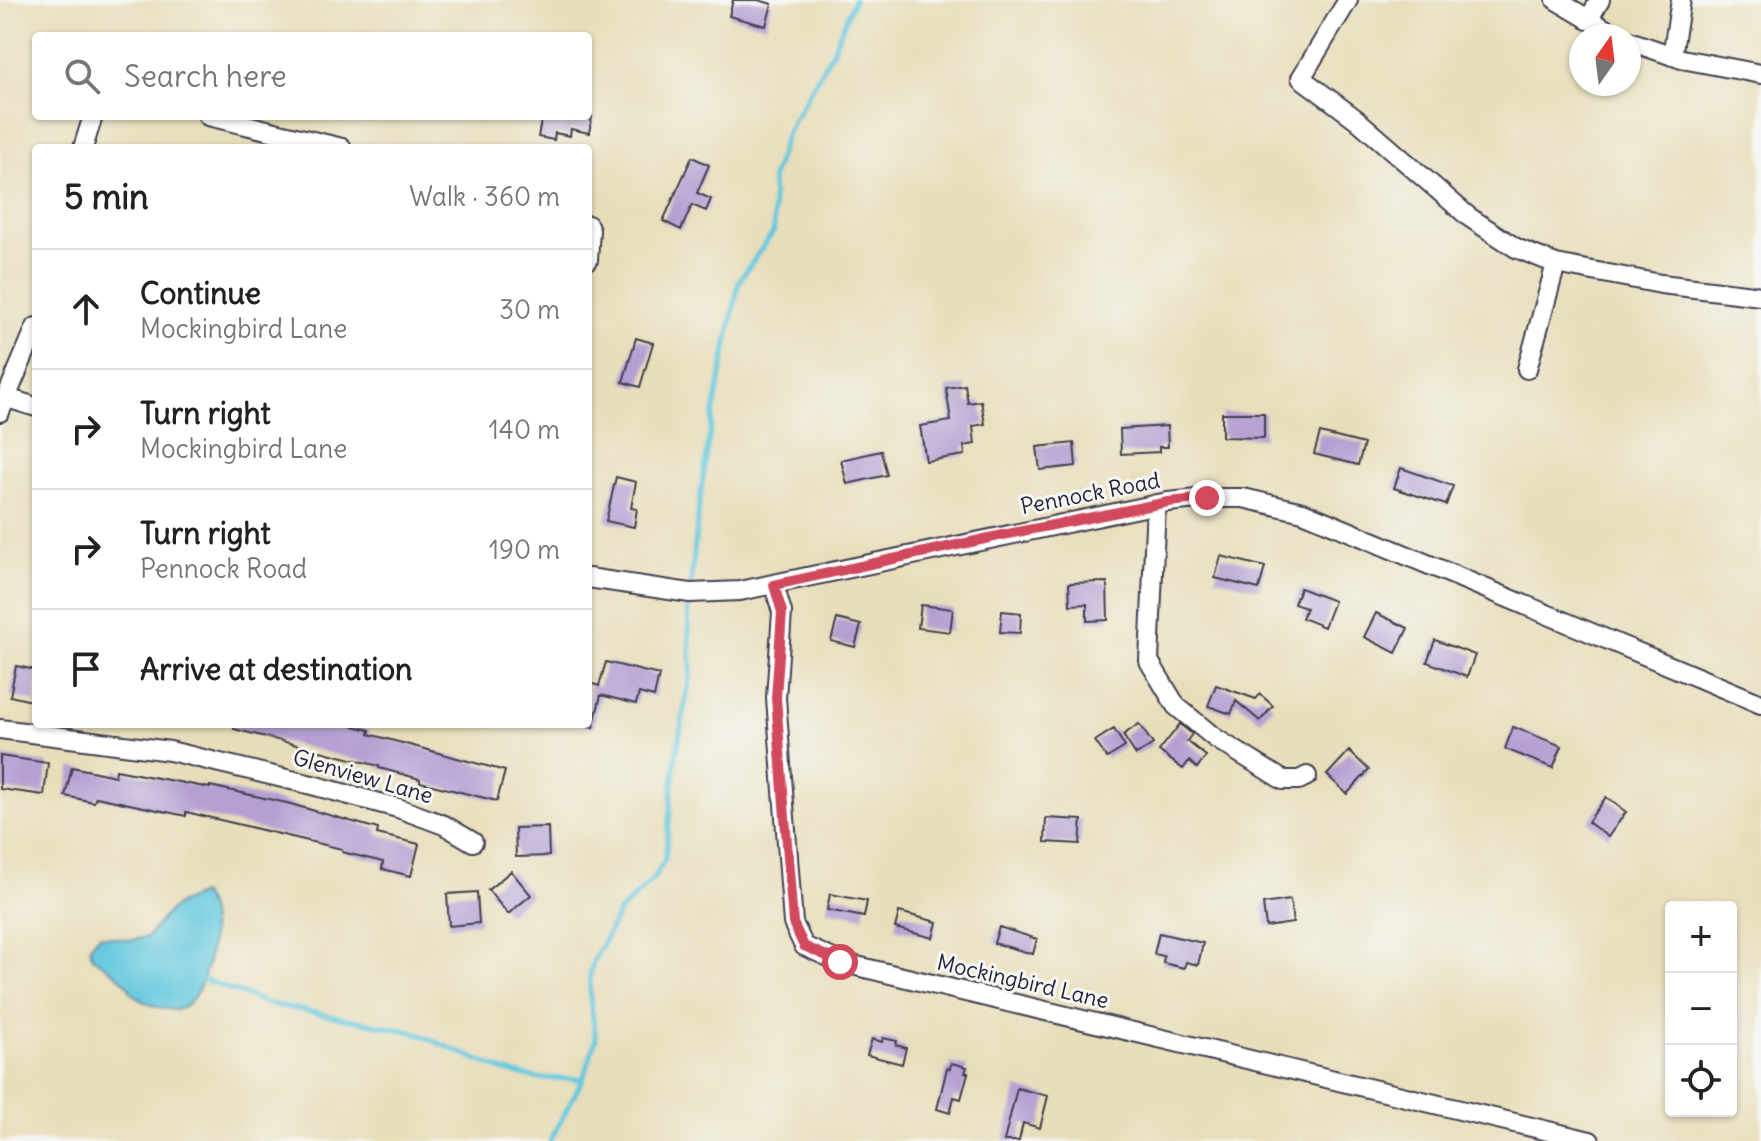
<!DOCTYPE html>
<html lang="en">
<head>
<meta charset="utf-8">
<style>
  body { margin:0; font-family:Delius,sans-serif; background:#f6f6f6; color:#222 }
  .controls { position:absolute; right:24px; bottom:24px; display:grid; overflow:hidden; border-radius:8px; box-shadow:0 2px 6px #0004 }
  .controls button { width:72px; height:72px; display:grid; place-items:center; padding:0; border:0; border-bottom:2px solid #e0e0e0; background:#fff; color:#222; font:40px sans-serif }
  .compass { position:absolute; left:1569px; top:24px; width:72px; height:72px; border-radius:50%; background:#fff; box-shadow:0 2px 6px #0004; rotate:14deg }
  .stop { position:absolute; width:24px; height:24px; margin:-18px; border:6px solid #d1495b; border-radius:50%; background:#fff }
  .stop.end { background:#d1495b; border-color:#fff; box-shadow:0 2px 8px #0008 }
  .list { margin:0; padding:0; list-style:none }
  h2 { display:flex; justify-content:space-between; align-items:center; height:104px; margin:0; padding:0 32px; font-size:34px }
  h2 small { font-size:26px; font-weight:400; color:#767676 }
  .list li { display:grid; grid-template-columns:52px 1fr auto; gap:24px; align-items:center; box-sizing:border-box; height:120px; padding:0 32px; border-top:2px solid #e0e0e0 }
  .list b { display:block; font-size:30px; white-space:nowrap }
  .list p { margin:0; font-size:26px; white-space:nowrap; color:#767676 }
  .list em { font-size:26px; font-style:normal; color:#767676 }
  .icon { flex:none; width:44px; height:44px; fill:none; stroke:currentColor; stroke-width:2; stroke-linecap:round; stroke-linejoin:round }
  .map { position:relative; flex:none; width:1761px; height:1141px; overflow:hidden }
  .search { position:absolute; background:#fff; box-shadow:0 2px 6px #0004; left:32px; top:32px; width:560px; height:88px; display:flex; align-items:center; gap:20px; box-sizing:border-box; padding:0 28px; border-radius:8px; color:#767676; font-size:30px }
  .panel { position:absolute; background:#fff; box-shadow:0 2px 6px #0004; left:32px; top:144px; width:560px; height:584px; border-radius:8px }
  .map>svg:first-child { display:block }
  .water { fill:#61c7de; stroke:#42748c; stroke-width:2 }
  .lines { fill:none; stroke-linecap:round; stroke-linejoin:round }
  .stream { stroke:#61c7de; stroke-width:5 }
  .building { fill:#b5a0d3 }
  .minor-casing { stroke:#403e4e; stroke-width:22 }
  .minor { stroke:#fff; stroke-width:18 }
  .route { stroke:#d1495b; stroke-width:10 }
  .labels { text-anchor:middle; stroke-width:6; stroke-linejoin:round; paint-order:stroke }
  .street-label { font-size:22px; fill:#22223b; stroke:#f6f6f2 }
</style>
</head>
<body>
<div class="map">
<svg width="1761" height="1141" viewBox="0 0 1761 1141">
  <rect width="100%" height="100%" fill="#f6f6f2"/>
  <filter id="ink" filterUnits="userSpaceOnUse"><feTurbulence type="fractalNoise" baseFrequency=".0125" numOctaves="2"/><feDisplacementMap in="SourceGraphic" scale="16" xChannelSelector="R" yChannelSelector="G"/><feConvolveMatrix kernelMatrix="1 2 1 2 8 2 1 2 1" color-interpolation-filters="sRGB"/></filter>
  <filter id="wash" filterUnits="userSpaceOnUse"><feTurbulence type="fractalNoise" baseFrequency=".006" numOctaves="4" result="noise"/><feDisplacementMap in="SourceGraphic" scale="32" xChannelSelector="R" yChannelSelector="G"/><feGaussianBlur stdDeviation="1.8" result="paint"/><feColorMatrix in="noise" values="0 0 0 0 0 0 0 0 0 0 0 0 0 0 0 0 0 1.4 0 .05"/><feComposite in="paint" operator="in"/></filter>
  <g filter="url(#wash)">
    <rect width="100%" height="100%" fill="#e8deba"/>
    <path class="water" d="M 201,894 C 224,916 206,1012 173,1010 C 160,1009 142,1003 133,994 C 130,991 129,986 126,983 C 116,973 103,965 92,957 L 90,946 L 100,935 L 130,940 L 147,937 L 168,912 L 180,903 Z"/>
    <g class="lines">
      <path class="stream" d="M 197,977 L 266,1003 L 413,1032 L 504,1071 L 536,1078 L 583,1079
        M 550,1141 L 583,1079 L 596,1039 L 590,998 L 590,974 L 593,962 L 619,912 L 654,878 L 665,859 L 676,755 L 691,670 L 688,610 L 699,506 L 708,443 L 739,281 L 774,231 L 772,178 L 787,132 L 832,52 L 854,0"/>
    </g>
    <g id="blocks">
      <path class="building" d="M 733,0 L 758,0 L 772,4 L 766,26 L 729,16 Z
        M 542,116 L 592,116 L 589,133 L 571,129 L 570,136 L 555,133 L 554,140 L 538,137 Z
        M 692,157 L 709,165 L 697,193 L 711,199 L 706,211 L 692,205 L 681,230 L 663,221 Z
        M 636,338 L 653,343 L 640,387 L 623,382 Z
        M 965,385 L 968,403 L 981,401 L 985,424 L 973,426 L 975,444 L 964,446 L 965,455 L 926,461 L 920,426 L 951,421 L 946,388 Z
        M 1222,413 L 1264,413 L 1264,438 L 1222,437 Z
        M 1167,426 L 1168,447 L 1159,447 L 1159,452 L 1121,454 L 1120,429 Z
        M 1320,433 L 1364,444 L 1358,465 L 1314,454 Z
        M 1074,443 L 1076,466 L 1040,470 L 1037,447 Z
        M 881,451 L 887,475 L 847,484 L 841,460 Z
        M 1401,468 L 1453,486 L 1446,505 L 1394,488 Z
        M 616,477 L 636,482 L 631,508 L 637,509 L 634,527 L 606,521 Z
        M 1221,556 L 1265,567 L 1259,589 L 1215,578 Z
        M 1107,582 L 1108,620 L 1087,621 L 1087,604 L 1070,605 L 1069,583 Z
        M 1300,588 L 1334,601 L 1324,627 L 1302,618 L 1306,608 L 1294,604 Z
        M 921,605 L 953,609 L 950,632 L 918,628 Z
        M 1002,611 L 1021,613 L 1020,633 L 1000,632 Z
        M 1376,613 L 1408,628 L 1396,653 L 1364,637 Z
        M 837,619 L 861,625 L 855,647 L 831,641 Z
        M 1435,640 L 1475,655 L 1467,677 L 1427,662 Z
        M 606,662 L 659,675 L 654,697 L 639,693 L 636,704 L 601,695 L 593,728 L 588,727 L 590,683 L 599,686 Z
        M 16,666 L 36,670 L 36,702 L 10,696 Z
        M 1216,685 L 1256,699 L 1260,694 L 1273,706 L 1260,721 L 1236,701 L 1231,714 L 1208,706 Z
        M 234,724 L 345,724 L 370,730 L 369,734 L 505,771 L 497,801 L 420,782 L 420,779 L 379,768 L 379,766 L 234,729 Z
        M 1139,724 L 1153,744 L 1136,755 L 1123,735 Z
        M 1180,724 L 1192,734 L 1187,741 L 1206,756 L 1197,768 L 1189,761 L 1183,769 L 1159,751 Z
        M 1513,727 L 1562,746 L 1553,768 L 1505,749 Z
        M 1114,729 L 1125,747 L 1107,758 L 1095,741 Z
        M 1349,751 L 1369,770 L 1347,794 L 1327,775 Z
        M 0,756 L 48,763 L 44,795 L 0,789 Z
        M 72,767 L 115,776 L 116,770 L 210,788 L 210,786 L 287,803 L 378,829 L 377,834 L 419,844 L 411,876 L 382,869 L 383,862 L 342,852 L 342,849 L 233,823 L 186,812 L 186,816 L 96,797 L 94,802 L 65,796 Z
        M 1606,797 L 1626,812 L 1608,837 L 1588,822 Z
        M 1046,818 L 1082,820 L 1080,844 L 1045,842 Z
        M 548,827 L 549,856 L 516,857 L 515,828 Z
        M 511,871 L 531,895 L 508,914 L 488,890 Z
        M 477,892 L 479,923 L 449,926 L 447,894 Z
        M 830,894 L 867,901 L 864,917 L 827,910 Z
        M 1290,900 L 1293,923 L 1266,927 L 1263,904 Z
        M 899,912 L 937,922 L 933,938 L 895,928 Z
        M 999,927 L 1037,939 L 1033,954 L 994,943 Z
        M 1159,933 L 1203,943 L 1198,965 L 1186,962 L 1184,968 L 1163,963 L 1164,956 L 1154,954 Z
        M 883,1038 L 897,1041 L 896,1045 L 906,1048 L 902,1064 L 867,1055 L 872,1039 L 882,1042 Z
        M 951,1063 L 967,1067 L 965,1073 L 968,1073 L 961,1099 L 954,1097 L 950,1113 L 937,1109 L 947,1068 L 950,1069 Z
        M 1017,1088 L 1048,1096 L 1040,1128 L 1023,1123 L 1019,1141 L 1004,1141 Z"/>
    </g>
  </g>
  <g filter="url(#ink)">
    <use href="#blocks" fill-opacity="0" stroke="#403e4e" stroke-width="2"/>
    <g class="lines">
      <g class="minor-casing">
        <path id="minor" d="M 1348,0 L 1301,78 L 1356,119 L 1469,217 L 1516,248 L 1556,264 L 1661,284 L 1761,296
          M 1556,0 L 1617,36
          M 1588,20 L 1600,0
          M 1629,41 L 1682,59 L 1761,74
          M 1672,56 L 1681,0
          M 208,116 L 342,148
          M 83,148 L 93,116
          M 588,225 L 590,230 L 588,260
          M 1527,369 L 1556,264
          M 7,398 L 36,407
          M 0,412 L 36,327
          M 1156,504 L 1149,661 L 1176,706 L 1215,738 L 1283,780 L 1299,780 L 1307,776
          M 588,578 L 690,593 L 740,591 L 1168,502 L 1207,498 L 1243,498 L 1303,512 L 1761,704
          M 774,585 L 782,612 L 776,698 L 793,923 L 804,946 L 840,962 L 1590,1141
          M 0,729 L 170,751 L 312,785 L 398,808 L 444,825 L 473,842"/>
      </g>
      <use href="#minor" class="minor"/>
    </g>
  </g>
  <g class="lines" filter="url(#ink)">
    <path class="route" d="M 840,962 L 804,946 L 793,923 L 776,698 L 782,612 L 774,585 L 1003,535 L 1168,502 L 1207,498"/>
  </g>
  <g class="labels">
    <g class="street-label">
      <text transform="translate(1090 493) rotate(-11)" y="8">Pennock Road</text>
      <text transform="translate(363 776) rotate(16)" y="8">Glenview Lane</text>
      <text transform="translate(1023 981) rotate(13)" y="8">Mockingbird Lane</text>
    </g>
  </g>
</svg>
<div class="controls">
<button>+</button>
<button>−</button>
<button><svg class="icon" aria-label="locate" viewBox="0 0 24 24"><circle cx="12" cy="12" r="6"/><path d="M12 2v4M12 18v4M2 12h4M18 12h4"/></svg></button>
</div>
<svg class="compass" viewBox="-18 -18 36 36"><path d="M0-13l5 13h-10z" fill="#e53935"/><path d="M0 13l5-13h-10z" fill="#767676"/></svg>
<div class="stop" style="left:840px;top:962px"></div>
<div class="stop end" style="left:1207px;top:498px"></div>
<div class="search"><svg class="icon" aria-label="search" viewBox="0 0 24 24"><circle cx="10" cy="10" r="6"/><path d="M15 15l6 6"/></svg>Search here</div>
<section class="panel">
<h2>5 min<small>Walk · 360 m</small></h2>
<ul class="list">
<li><svg class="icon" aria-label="ahead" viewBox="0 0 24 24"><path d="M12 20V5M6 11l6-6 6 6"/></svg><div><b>Continue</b><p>Mockingbird Lane</p></div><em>30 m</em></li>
<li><svg class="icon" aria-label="right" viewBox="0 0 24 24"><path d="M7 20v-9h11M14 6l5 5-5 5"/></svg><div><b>Turn right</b><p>Mockingbird Lane</p></div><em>140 m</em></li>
<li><svg class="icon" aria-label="right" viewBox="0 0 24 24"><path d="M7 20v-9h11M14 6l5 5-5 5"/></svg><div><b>Turn right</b><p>Pennock Road</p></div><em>190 m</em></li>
<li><svg class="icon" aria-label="arrive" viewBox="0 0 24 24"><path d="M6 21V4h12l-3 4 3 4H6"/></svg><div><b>Arrive at destination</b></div></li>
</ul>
</section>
</div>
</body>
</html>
